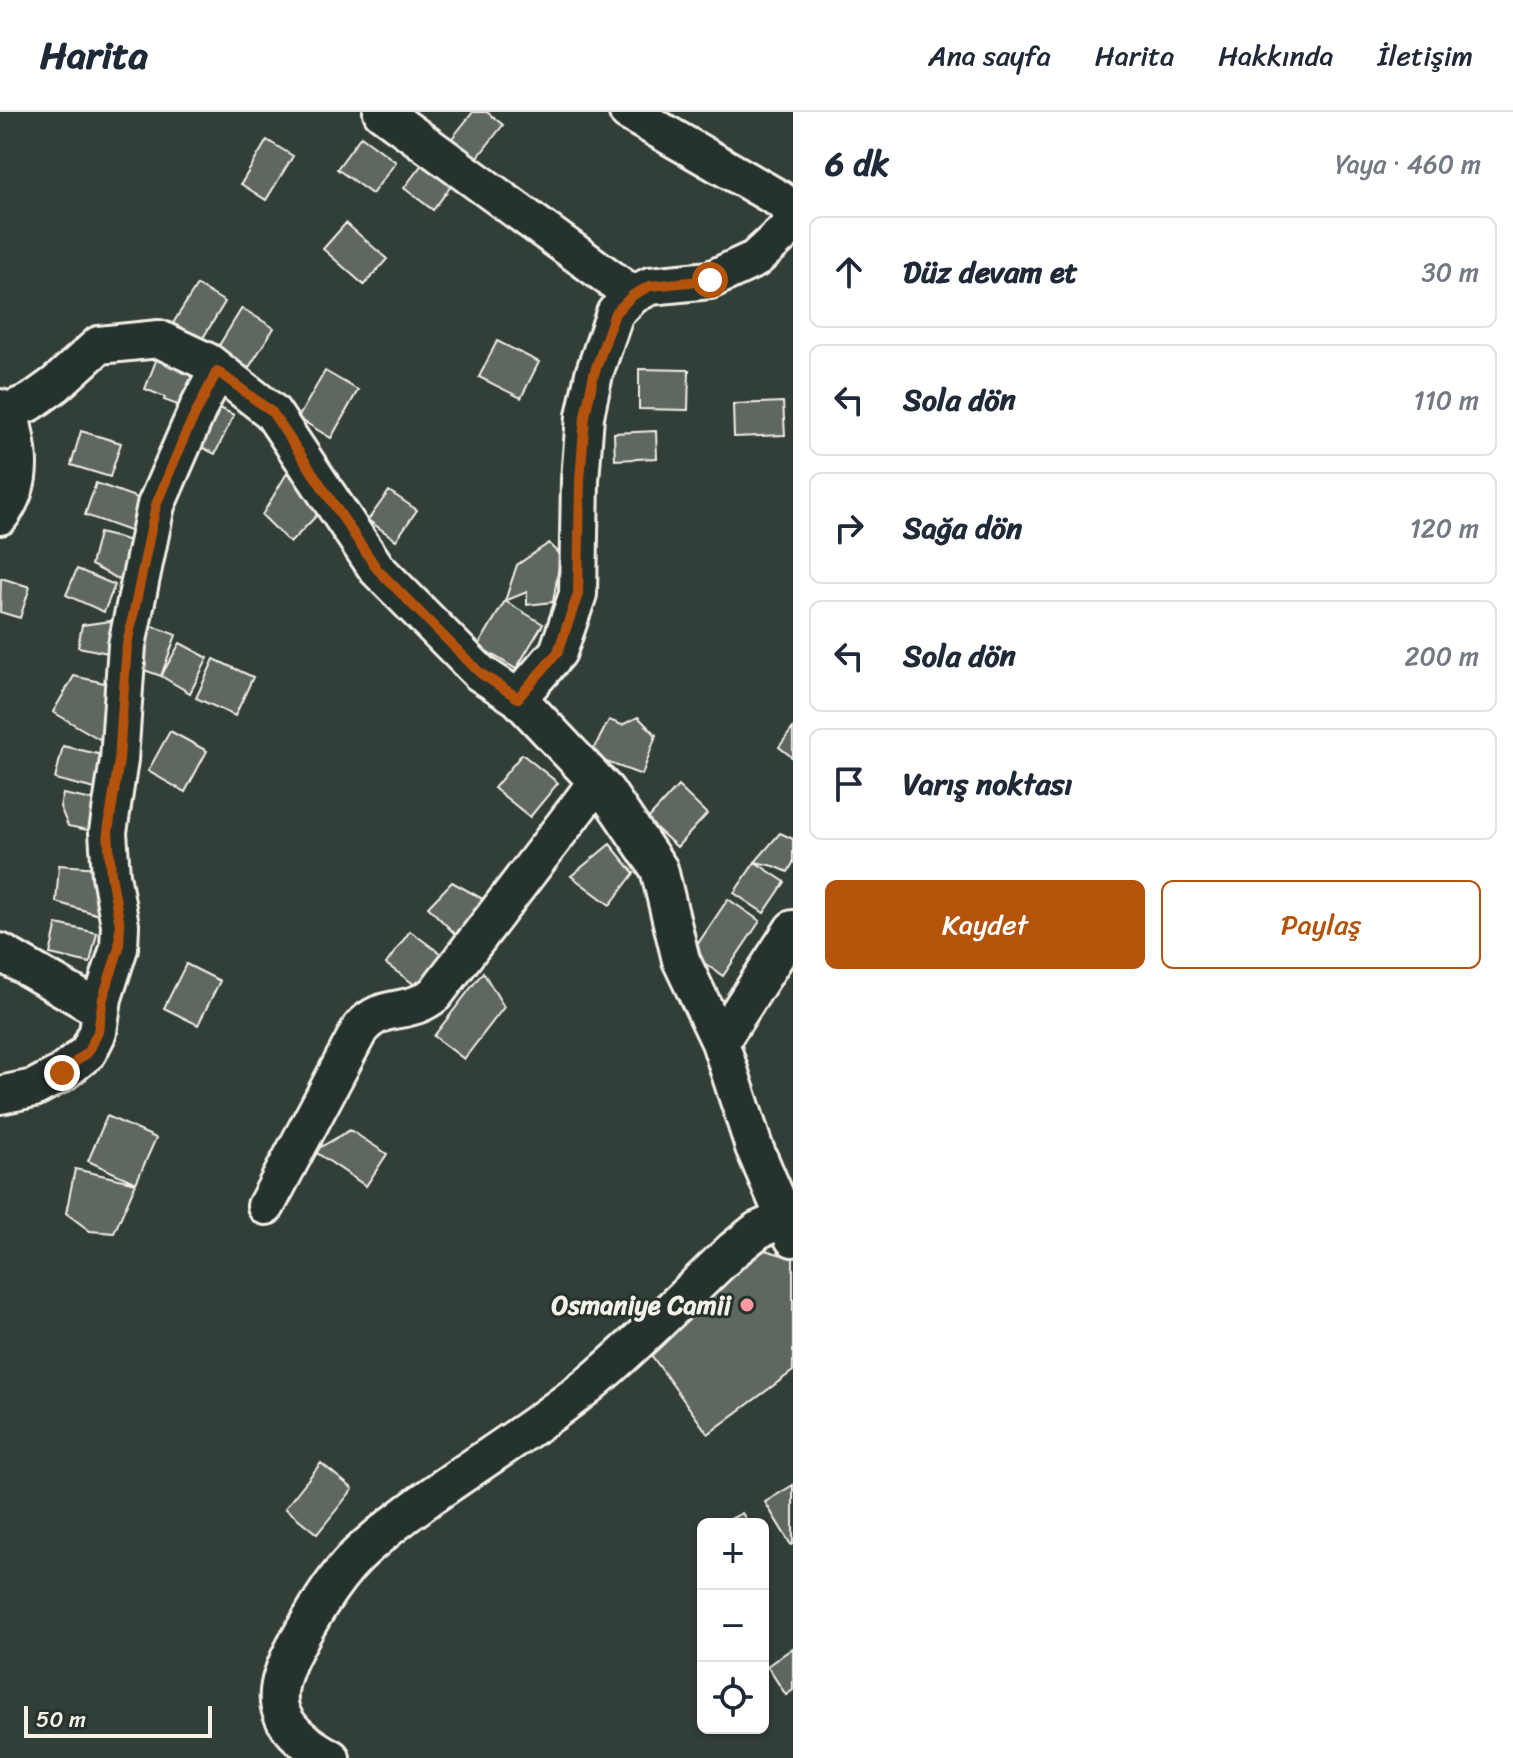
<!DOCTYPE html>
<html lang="tr">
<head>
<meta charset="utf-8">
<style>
  body { margin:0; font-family:Sriracha,sans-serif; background:#f2f2f3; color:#1f2937 }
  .controls { position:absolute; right:24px; bottom:24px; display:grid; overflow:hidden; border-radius:12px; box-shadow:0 2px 6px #0004 }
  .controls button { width:72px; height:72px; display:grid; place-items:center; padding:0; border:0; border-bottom:2px solid #e0e1e3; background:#fff; color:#1f2937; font:40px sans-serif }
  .scale { position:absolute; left:24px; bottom:20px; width:188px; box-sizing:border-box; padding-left:8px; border:4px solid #f4f1e8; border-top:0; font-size:22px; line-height:28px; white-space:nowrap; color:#f4f1e8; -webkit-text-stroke:6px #26332d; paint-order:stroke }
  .stop { position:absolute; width:24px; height:24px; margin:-18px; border:6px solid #b45309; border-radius:50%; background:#fff }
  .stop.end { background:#b45309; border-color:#fff; box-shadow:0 2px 8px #0008 }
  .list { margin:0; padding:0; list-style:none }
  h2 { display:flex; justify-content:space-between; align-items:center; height:104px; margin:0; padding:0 32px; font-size:34px }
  h2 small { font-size:26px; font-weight:400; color:#747a83 }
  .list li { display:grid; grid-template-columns:52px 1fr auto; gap:24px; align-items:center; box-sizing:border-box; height:112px; margin:0 16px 16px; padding:0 16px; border:2px solid #e0e1e3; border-radius:12px }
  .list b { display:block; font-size:30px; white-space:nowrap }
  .list em { font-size:26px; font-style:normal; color:#747a83 }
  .actions { display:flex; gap:16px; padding:24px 32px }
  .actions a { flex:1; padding:18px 0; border:2px solid #b45309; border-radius:12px; text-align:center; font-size:28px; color:#b45309 }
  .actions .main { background:#b45309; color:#fff }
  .icon { flex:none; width:44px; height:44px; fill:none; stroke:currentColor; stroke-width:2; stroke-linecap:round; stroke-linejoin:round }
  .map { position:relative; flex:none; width:793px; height:1646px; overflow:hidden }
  header { display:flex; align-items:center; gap:48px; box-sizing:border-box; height:112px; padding:0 40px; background:#fff; border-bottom:2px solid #e0e1e3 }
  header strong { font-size:38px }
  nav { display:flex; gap:44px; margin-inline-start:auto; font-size:28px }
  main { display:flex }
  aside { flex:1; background:#fff }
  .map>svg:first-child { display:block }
  .building { fill:#5f6861; stroke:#f4f1e8; stroke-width:2 }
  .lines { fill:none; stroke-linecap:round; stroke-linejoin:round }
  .minor-casing { stroke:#f4f1e8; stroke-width:42 }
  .minor { stroke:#26332d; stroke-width:36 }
  .route { stroke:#b45309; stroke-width:10 }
  .poi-dot { fill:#ff9aa2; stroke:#26332d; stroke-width:3 }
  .labels { text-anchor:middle; stroke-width:6; stroke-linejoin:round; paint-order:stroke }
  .poi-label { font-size:26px; font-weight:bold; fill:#f4f1e8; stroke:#26332d; text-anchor:end }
</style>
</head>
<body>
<header>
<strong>Harita</strong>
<nav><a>Ana sayfa</a><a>Harita</a><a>Hakkında</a><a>İletişim</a></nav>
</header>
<main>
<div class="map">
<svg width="793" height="1646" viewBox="0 0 793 1646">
  <rect width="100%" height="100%" fill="#323e38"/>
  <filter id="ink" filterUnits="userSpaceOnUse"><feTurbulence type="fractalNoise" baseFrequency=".0125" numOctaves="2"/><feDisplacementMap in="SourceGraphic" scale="16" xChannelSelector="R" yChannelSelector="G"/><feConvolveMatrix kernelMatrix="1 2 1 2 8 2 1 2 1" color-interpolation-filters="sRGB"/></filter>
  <g filter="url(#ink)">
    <path class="building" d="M 473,0 L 487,0 L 503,13 L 474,50 L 449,30 Z
      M 361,24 L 396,50 L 372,82 L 337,57 Z
      M 267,28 L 293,44 L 266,88 L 241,72 Z
      M 429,43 L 458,65 L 433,98 L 404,76 Z
      M 346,111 L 387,147 L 364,173 L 323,137 Z
      M 197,173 L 225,190 L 198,234 L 170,216 Z
      M 242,196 L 274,216 L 246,260 L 215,240 Z
      M 497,229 L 539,250 L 521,286 L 479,265 Z
      M 159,241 L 206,259 L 191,298 L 164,288 L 165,285 L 145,277 Z
      M 639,257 L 689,258 L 688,298 L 639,297 Z
      M 325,259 L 358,278 L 331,326 L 298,306 Z
      M 783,290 L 785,323 L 734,325 L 733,292 Z
      M 210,291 L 234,303 L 215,342 L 191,330 Z
      M 81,319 L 121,331 L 110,365 L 71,353 Z
      M 656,319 L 657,346 L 615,348 L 614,321 Z
      M 287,361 L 323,397 L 290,431 L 262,403 Z
      M 96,371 L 149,390 L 138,422 L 85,403 Z
      M 389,379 L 417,398 L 396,428 L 368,408 Z
      M 99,421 L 140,431 L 130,473 L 91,453 Z
      M 549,431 L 561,443 L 553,490 L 527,493 L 527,480 L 505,489 L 517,453 Z
      M 77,457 L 115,473 L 104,500 L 66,483 Z
      M 1,466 L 30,475 L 20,506 L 0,500 Z
      M 505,489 L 543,512 L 516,557 L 478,534 Z
      M 125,507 L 118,543 L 78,535 L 82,513 Z
      M 145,511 L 176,523 L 161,564 L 130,553 Z
      M 180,531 L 208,546 L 190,581 L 161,564 Z
      M 214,547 L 253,565 L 235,604 L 196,586 Z
      M 74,564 L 113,573 L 101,628 L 53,600 Z
      M 638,605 L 656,623 L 642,663 L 590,644 L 609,608 L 622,613 Z
      M 793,616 L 793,646 L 779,635 Z
      M 170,619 L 207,639 L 185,680 L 148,659 Z
      M 63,634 L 107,644 L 99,678 L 55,667 Z
      M 522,642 L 558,671 L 530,705 L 494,676 Z
      M 678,674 L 707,702 L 677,735 L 647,708 Z
      M 63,682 L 103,690 L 97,720 L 68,714 L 60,695 Z
      M 780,721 L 793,727 L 793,751 L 788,760 L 774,754 L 755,750 Z
      M 610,732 L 634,761 L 610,793 L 571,764 Z
      M 755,750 L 785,770 L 764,801 L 734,781 Z
      M 59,753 L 98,756 L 109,806 L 56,790 Z
      M 452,770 L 490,791 L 457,824 L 428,795 Z
      M 728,787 L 760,809 L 723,864 L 691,842 Z
      M 57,812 L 97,821 L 90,851 L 50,842 Z
      M 410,819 L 444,844 L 429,883 L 386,852 Z
      M 186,852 L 220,869 L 198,913 L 164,896 Z
      M 483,860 L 504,895 L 464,947 L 434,924 Z
      M 107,1004 L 156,1026 L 136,1071 L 88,1049 Z
      M 350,1018 L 387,1042 L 366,1074 L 314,1039 Z
      M 75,1057 L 136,1071 L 114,1121 L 90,1119 L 66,1101 Z
      M 761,1137 L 793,1146 L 793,1259 L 708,1322 L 649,1240 Z
      M 321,1351 L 353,1377 L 317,1422 L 285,1396 Z
      M 793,1373 L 793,1432 L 791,1433 L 765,1390 Z
      M 742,1401 L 749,1412 L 721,1412 Z
      M 793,1536 L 793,1578 L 786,1583 L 767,1554 Z"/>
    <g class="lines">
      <g class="minor-casing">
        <path id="minor" d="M 382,0 L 633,183
          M 628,0 L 779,87 L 793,99
          M 0,296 L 9,299 L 31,290 L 56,272 L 99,233 L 159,227 L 208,250 L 272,300 L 377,457 L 480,561 L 518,586 L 558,540 L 578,482 L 580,368 L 585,304 L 594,262 L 615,201 L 633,183 L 650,174 L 710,168 L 755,147 L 793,112
          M 0,404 C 26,370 19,337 9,299
          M 518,586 L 606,679 L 659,757 L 681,848 L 720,930 L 754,1035 L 793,1126
          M 0,840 L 101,898
          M 720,930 L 793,817
          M 0,983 L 34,976 L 62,961 L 88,940 L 98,920 L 103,886 L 119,836 L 120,813 L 111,763 L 108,720 L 119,648 L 127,533 L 156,393 L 200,292 L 217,259
          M 266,1094 L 360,917 C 383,889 408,905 435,882 L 597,670
          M 331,1646 C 268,1612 267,1583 301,1524 C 319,1492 338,1460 365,1436 C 435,1374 519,1330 591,1271 C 641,1229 686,1182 733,1138 L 758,1118 L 793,1103"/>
      </g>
      <use href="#minor" class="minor"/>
    </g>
  </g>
  <g class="lines" filter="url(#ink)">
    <path class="route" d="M 62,961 L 88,940 L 98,920 L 103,886 L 119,836 L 120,813 L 111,763 L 108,720 L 119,648 L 127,533 L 156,393 L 185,323 L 217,259 L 272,300 L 377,457 L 480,561 L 518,586 L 558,540 L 578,482 L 580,368 L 585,304 L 594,262 L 615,201 L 633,183 L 650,174 L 710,168"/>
  </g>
  <circle class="poi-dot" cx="747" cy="1193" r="8"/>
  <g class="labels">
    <g class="poi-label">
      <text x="731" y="1202">Osmaniye Camii</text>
    </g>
  </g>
</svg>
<div class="controls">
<button>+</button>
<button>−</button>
<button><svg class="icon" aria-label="locate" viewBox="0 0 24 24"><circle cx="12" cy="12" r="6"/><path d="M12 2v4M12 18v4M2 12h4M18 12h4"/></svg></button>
</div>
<div class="scale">50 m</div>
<div class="stop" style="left:710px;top:168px"></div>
<div class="stop end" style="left:62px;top:961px"></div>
</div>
<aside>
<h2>6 dk<small>Yaya · 460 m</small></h2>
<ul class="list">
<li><svg class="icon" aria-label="ahead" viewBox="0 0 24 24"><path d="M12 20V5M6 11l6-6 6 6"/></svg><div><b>Düz devam et</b></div><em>30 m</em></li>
<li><svg class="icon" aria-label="left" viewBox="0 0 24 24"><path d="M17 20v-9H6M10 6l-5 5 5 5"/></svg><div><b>Sola dön</b></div><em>110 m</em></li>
<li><svg class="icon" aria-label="right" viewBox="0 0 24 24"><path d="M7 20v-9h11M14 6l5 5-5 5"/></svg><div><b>Sağa dön</b></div><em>120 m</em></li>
<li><svg class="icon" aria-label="left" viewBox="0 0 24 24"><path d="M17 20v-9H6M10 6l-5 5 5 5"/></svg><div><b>Sola dön</b></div><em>200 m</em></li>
<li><svg class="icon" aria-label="arrive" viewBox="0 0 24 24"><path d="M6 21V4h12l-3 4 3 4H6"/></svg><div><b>Varış noktası</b></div></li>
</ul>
<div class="actions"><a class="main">Kaydet</a><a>Paylaş</a></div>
</aside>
</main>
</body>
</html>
